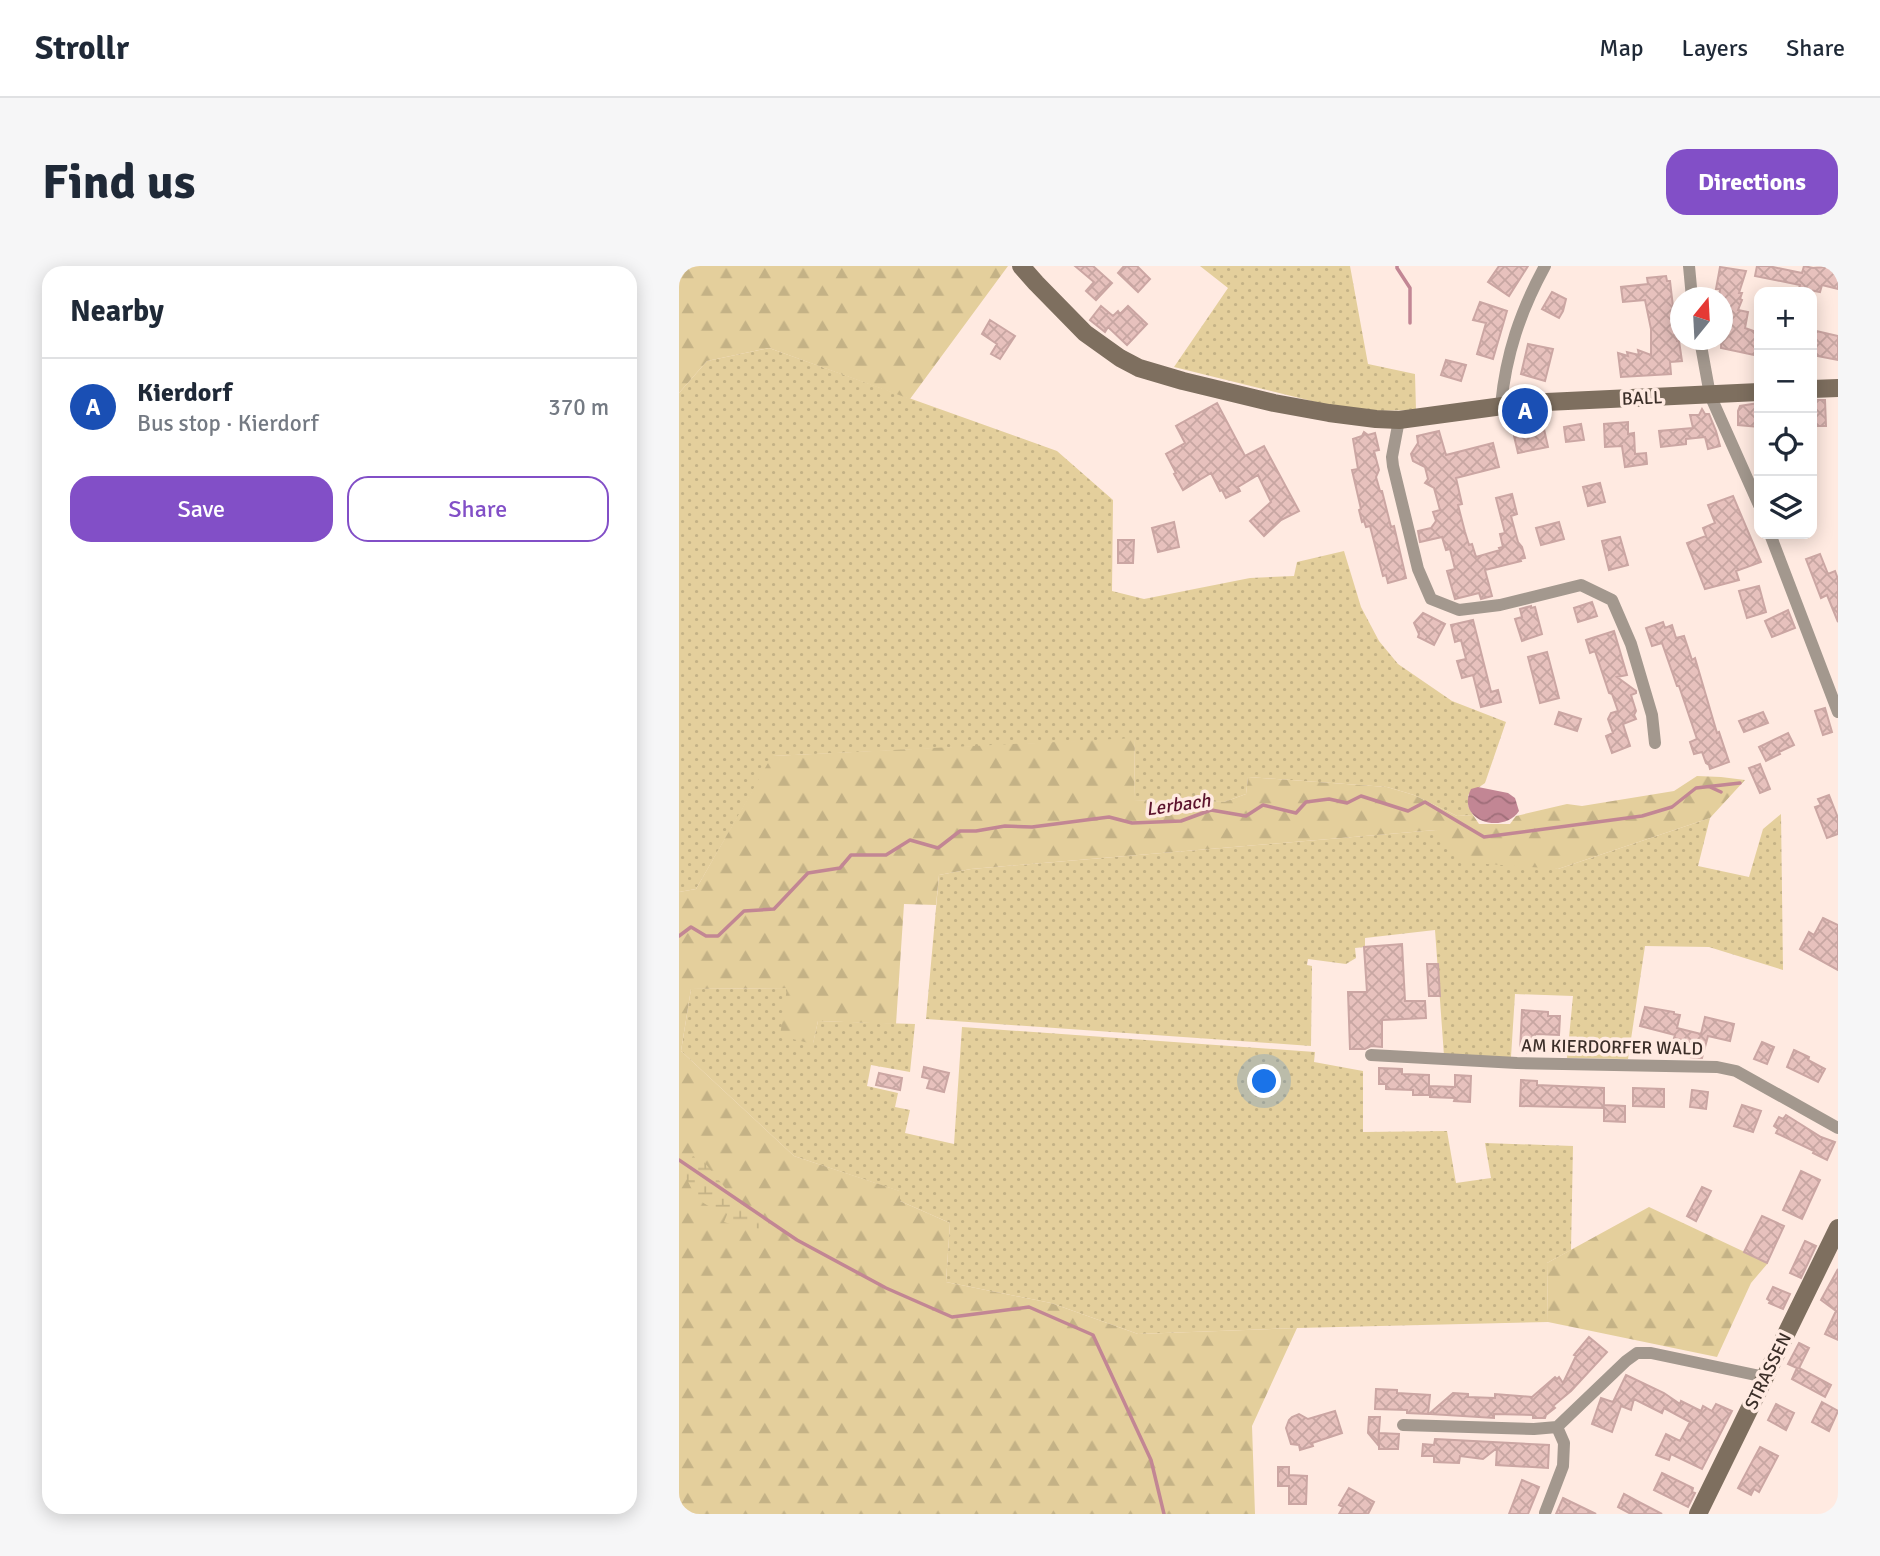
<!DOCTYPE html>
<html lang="en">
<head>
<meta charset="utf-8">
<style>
  body { margin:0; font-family:Signika,sans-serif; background:#f6f6f7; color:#1f2937 }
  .controls { position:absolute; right:21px; top:21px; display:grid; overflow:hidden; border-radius:14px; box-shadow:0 4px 18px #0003 }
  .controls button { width:63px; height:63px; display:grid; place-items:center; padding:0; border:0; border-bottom:2px solid #e0e1e3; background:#fff; color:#1f2937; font:35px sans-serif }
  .compass { position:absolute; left:991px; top:21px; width:63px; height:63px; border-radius:50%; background:#fff; box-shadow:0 4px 18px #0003; rotate:18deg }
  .you { position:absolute; left:586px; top:816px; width:24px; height:24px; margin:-18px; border:5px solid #fff; border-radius:50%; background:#1a73e8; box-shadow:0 0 0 10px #1a73e833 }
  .badge { display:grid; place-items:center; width:46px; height:46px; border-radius:50%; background:#824fc7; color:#fff; font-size:23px; font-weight:700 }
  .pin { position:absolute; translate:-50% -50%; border:4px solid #fff; box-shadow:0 2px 7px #0006 }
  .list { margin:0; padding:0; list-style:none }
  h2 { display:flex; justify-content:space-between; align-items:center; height:91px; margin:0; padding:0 28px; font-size:30px }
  h2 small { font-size:23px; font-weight:400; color:#747a83 }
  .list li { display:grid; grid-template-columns:46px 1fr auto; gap:21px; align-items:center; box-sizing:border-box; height:98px; padding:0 28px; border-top:2px solid #e0e1e3 }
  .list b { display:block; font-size:26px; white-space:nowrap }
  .list p { margin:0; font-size:23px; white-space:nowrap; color:#747a83 }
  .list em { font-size:23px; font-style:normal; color:#747a83 }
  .actions { display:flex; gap:14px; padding:21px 28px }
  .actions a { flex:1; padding:16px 0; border:2px solid #824fc7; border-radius:21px; text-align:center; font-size:24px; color:#824fc7 }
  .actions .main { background:#824fc7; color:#fff }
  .icon { flex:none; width:38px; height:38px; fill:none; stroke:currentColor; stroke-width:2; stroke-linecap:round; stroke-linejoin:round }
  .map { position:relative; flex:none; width:1159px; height:1248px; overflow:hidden; border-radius:21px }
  header { display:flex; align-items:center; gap:42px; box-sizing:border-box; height:98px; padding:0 35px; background:#fff; border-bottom:2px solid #e0e1e3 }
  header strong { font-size:33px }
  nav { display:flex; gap:38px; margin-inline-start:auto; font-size:24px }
  .intro { display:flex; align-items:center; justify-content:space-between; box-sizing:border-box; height:168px; padding:0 42px }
  h1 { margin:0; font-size:49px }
  .button { padding:18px 32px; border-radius:21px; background:#824fc7; color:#fff; font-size:24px; font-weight:700 }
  main { display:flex; gap:42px; padding:0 42px }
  aside { flex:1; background:#fff; border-radius:21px; box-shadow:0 4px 18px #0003 }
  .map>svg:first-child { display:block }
  .grass { fill:url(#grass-dots) }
  .forest { fill:url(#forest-firs) }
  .wetland { fill:url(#wetland-marsh) }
  .water { fill:url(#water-waves) }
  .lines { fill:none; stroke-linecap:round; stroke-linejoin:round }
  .stream { stroke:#c28694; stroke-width:3.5 }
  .building { fill:url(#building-cross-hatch); stroke:#cba6a3; stroke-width:2 }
  .street { stroke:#a3988e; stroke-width:12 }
  .secondary { stroke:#7e6f5f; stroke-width:18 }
  .labels { text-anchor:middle; stroke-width:7; stroke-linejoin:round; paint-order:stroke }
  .street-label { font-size:18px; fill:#3b2e28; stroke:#ffeae1 }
  .water-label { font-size:19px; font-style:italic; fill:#5c132d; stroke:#ffeae1 }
</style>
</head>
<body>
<header>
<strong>Strollr</strong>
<nav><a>Map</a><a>Layers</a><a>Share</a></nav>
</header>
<div class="intro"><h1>Find us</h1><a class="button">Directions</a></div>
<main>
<aside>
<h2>Nearby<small></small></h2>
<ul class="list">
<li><span class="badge" style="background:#1a4fb4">A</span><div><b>Kierdorf</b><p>Bus stop · Kierdorf</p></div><em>370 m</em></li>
</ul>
<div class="actions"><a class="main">Save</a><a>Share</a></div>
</aside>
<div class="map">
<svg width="1159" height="1248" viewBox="0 0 1159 1248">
  <defs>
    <pattern id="grass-dots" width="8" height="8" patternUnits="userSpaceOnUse" patternTransform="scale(1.75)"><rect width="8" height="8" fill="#e4cf9c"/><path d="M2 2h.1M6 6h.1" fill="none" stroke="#c4b286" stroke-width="1.8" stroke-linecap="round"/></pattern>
    <pattern id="forest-firs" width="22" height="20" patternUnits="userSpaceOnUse" patternTransform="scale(1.75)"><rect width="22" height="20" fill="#e4cf9c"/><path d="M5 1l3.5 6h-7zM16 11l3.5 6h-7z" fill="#c4b286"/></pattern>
    <pattern id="wetland-marsh" width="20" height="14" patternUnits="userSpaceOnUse" patternTransform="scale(1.75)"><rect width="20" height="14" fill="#e4cf9c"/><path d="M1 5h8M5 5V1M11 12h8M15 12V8" fill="none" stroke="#c4b286"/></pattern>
    <pattern id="water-waves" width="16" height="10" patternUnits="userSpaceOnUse" patternTransform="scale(1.75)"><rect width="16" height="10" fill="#c28694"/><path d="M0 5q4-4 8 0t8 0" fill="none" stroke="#9f6e79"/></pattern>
    <pattern id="building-cross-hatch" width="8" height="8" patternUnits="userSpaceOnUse" patternTransform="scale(1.75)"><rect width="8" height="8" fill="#e7c1bd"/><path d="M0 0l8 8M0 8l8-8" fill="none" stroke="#c7a6a2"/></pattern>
  </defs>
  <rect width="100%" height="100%" fill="#ffeae1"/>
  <path class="grass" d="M 521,0 L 671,0 L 689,98 L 736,108 L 737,144 L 685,145 L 653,140 L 495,101 L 549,22 Z
    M 90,82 L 378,185 L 434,234 L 433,325 L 465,333 L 571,312 L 615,310 L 618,296 L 665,285 L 682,341 L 700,375 L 719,398 L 773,435 L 827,456 L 806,517 L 789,529 L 789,540 L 794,549 L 778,550 L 735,529 L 708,521 L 569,511 L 567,528 L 545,536 L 455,534 L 456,473 L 94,490 L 17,623 L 0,626 L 0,127 L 28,95 Z
    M 1102,548 L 1104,704 L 1030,681 L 966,680 L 949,793 L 888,792 L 894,730 L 836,728 L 832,791 L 765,790 L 756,664 L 686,672 L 686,681 L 676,682 L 677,692 L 667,698 L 629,693 L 628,699 L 633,700 L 632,780 L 247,753 L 260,609 L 292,603 L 757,564 L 879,603 L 1031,552 L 1019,600 L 1070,611 L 1084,563 Z
    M 108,722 L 134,777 L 139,755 L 236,758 L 231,806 L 192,799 L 188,820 L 219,827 L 216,841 L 231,844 L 226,867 L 275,878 L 283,761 L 636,786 L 635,796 L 684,805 L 684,866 L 768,865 L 777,917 L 812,912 L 806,877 L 894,880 L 892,984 L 868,997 L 869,1056 L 618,1062 L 459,1068 L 372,1037 L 267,1016 L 271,957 L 221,935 L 220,925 L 115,890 L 2,785 L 12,723 Z"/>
  <path class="forest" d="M 0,0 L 329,0 L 231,133 L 90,82 L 28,95 L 0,127 Z
    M 456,472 L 455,534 L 545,536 L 567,528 L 569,511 L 708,521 L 735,529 L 778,550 L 794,549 L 800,558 L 831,558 L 837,550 L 888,538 L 903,540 L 995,525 L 1018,510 L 1042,511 L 1066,514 L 1031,552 L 879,603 L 779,596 L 757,564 L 292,603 L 260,609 L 257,639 L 225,638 L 217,758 L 139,755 L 134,778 L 101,770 L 108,722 L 12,723 L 2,785 L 115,890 L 221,925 L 221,935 L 271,957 L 267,1016 L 372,1037 L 459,1068 L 618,1062 L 573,1160 L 576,1248 L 0,1248 L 0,626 L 17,623 L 93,490 Z
    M 970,941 L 1089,997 L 1072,1017 L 1038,1091 L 869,1056 L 868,997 Z"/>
  <path class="wetland" d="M 14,890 L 25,896 L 57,935 L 89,953 L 89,963 L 60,961 L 45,956 L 49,946 C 18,939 17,932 4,905 Z"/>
  <path class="water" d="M 799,521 L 829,527 L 836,532 L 840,545 C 824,569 776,555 792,523 Z"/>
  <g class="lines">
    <path class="stream" d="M 718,0 L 718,2 L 731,22 L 731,57
      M 1031,521 L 1042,526
      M 0,670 L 12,661 L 27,670 L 39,670 L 65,645 L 95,643 L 129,607 L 161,602 L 172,589 L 207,589 L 231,574 L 259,582 L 281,565 L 297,565 L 326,560 L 353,561 L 430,551 L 453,557 L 502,555 L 532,544 L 567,550 L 584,539 L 617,547 L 627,536 L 650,533 L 668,537 L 682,530 L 729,545 L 746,536 L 805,571 L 963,550 L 993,541 L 1017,522 L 1061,517
      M 0,894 L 118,974 L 207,1022 L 273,1051 L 350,1041 L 414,1069 L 472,1194 L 485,1248"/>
  </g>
  <path class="building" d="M 396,0 L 414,0 L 433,17 L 417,34 L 407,25 L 415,16 Z
    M 445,0 L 458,0 L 471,13 L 459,26 L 439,7 Z
    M 820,0 L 849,0 L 830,30 L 809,16 Z
    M 1078,0 L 1089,0 L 1123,7 L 1125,0 L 1134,2 L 1159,0 L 1159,23 L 1143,19 L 1141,26 L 1120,22 L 1121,19 L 1076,10 Z
    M 1041,1 L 1067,5 L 1060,27 L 1063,27 L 1061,33 L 1063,34 L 1059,44 L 1069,46 L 1066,62 L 1080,67 L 1080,90 L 1042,82 L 1044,32 L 1040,32 L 1041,23 L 1037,23 Z
    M 987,10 L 988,15 L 991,15 L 998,75 L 1000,75 L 1003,95 L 991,96 L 992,108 L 942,111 L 939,87 L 949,90 L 948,86 L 960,89 L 959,84 L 972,89 L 972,63 L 966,34 L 944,36 L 942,21 L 969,18 L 968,12 Z
    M 873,26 L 887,33 L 884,45 L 880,52 L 863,43 Z
    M 801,36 L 828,45 L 814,93 L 798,88 L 807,57 L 794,54 Z
    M 422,40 L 434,50 L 439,45 L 441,48 L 449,40 L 468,58 L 448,79 L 429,61 L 426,66 L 411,54 Z
    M 311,54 L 336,70 L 321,93 L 312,88 L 318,78 L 303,68 Z
    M 1133,64 L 1159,70 L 1159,94 L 1133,89 Z
    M 849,78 L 874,83 L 866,115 L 842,108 Z
    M 767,94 L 787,99 L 782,115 L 762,109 Z
    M 1133,134 L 1146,134 L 1147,160 L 1133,160 Z
    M 538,137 L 566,190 L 585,180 L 620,245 L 602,254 L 585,270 L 571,255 L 592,236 L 579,209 L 559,221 L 561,225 L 547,232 L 543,224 L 541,225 L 532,207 L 504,224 L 495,208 L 497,207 L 487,188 L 506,177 L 497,160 Z
    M 1080,137 L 1080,161 L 1059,159 L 1059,145 L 1061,140 Z
    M 1023,143 L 1026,148 L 1030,148 L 1037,165 L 1041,180 L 1029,183 L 1026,171 L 1007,173 L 1007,178 L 982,181 L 980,165 L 1014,162 L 1011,149 L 1020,149 Z
    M 949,156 L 949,168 L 955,167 L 956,188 L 967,187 L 968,198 L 946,201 L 943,180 L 926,181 L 925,158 Z
    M 902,158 L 905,174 L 887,176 L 885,161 Z
    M 865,163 L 869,181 L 839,187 L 835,170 Z
    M 760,165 L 767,189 L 814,177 L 820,201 L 777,212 L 783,238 L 779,239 L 786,266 L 790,279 L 793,278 L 797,291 L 821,284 L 820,282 L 824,281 L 821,268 L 826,267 L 817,232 L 833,228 L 838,248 L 832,250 L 839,276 L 843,281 L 846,292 L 841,293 L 842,295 L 806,304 L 813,330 L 802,333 L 800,327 L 776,333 L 768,305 L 776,303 L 771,283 L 767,284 L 763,271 L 741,276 L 739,265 L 752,262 L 757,255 L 754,246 L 761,244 L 755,222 L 746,217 L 749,213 L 746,201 L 734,195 L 732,188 L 739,177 L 738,170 Z
    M 685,166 L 689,169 L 696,167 L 700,184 L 695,185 L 700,204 L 697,211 L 701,225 L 703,225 L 712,261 L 715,260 L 727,312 L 709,317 L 707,309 L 704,310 L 691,260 L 687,261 L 685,255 L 683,256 L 680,244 L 682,243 L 673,204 L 679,203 L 674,173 L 683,170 Z
    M 921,217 L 926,236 L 909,240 L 904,221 Z
    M 1054,230 L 1082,296 L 1057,305 L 1060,314 L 1026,323 L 1008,277 L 1027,270 L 1024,262 L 1036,257 L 1029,239 Z
    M 495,256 L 500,281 L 479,286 L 473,262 Z
    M 880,256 L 885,273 L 862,279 L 857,262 Z
    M 941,271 L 949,299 L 930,304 L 923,275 Z
    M 439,274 L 455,274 L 454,297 L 439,297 Z
    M 1141,288 L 1149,308 L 1156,305 L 1159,313 L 1159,356 L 1148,329 L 1142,332 L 1127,293 Z
    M 1080,320 L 1087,346 L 1068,352 L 1060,325 Z
    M 913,336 L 918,350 L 899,356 L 895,342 Z
    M 852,340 L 852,342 L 856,341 L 863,368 L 843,375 L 836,353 L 843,351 L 841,343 Z
    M 1109,344 L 1116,362 L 1093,371 L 1086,355 Z
    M 744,347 L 766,358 L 755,379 L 739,371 L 740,368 L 735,357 Z
    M 794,354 L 812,426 L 819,424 L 822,436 L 802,441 L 794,409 L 783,412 L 778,395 L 787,393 L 782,374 L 776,376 L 772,359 Z
    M 984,356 L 986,362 L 993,359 L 997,372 L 1005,370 L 1013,394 L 1016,392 L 1038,467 L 1040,466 L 1050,496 L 1031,503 L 1030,499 L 1027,497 L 1023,486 L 1015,488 L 1011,476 L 1018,473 L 1000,420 L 998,420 L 983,377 L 973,380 L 967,362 Z
    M 935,365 L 948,409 L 938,411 L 957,425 L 957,427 L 952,429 L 957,445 L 955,449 L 957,453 L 944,458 L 951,480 L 933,487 L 927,470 L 934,467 L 929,453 L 932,447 L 939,445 L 933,428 L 930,427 L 916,385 L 911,387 L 907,374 Z
    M 868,386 L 880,432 L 861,437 L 849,391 Z
    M 1146,442 L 1153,466 L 1144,469 L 1136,445 Z
    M 880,446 L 902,453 L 898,465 L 876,458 Z
    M 1084,446 L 1089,457 L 1065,466 L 1060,455 Z
    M 1109,467 L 1115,479 L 1100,486 L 1101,488 L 1087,495 L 1080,481 Z
    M 1081,498 L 1091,523 L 1081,527 L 1070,502 Z
    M 1150,529 L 1159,552 L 1159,568 L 1148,572 L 1136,541 L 1142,539 L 1139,533 Z
    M 1144,652 L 1159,659 L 1159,704 L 1121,683 L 1130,666 L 1135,669 Z
    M 723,678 L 726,735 L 746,735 L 747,752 L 703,754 L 703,781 L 692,780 L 686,783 L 671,783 L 669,726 L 688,726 L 685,681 Z
    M 748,698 L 759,698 L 761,730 L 750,730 Z
    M 966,741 L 995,746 L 995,748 L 1001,749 L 998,762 L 1022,768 L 1026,751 L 1055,758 L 1051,775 L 1029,770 L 1023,792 L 1011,791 L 1015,777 L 995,772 L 996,769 L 961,760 Z
    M 843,744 L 869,746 L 869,750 L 881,750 L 880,769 L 856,768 L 855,787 L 841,786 Z
    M 1083,776 L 1095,781 L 1088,798 L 1075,793 Z
    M 1115,784 L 1130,791 L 1129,794 L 1146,803 L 1139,816 L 1108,801 Z
    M 245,801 L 270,807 L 265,826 L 248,822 L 251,813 L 243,811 Z
    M 700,802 L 723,803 L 723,808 L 750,809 L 750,829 L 734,829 L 734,824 L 707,823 L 707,818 L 700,818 Z
    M 200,807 L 223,812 L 221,824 L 197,819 Z
    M 776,809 L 792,810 L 791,836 L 775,835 L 776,832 L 751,831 L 751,820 L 776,821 Z
    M 842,814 L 858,815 L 858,819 L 925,822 L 925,839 L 946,840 L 946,856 L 925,855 L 925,842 L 841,840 Z
    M 954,822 L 985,823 L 985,841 L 954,840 Z
    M 1013,824 L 1029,826 L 1027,843 L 1011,841 Z
    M 1063,839 L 1082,845 L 1074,866 L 1055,860 Z
    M 1107,849 L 1142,871 L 1156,876 L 1148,894 L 1134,887 L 1135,885 L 1097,867 L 1099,863 L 1095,860 L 1100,851 L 1104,853 Z
    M 1122,905 L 1141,914 L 1123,953 L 1104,944 Z
    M 1023,921 L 1032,925 L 1017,955 L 1008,950 Z
    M 1083,950 L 1105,960 L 1088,997 L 1065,986 Z
    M 1126,975 L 1137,980 L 1122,1012 L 1111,1007 Z
    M 1159,1003 L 1159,1074 L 1146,1068 L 1157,1045 L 1142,1034 Z
    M 1094,1021 L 1111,1028 L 1104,1043 L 1090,1037 L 1091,1035 L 1088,1033 Z
    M 910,1071 L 928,1086 L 892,1125 L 874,1140 L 876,1142 L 867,1149 L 866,1152 L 854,1152 L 854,1149 L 815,1148 L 815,1152 L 750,1148 L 774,1127 L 789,1128 L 789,1131 L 816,1132 L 816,1128 L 853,1131 L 876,1111 L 878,1113 L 880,1111 L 884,1117 L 897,1090 L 895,1089 Z
    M 1120,1077 L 1130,1082 L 1120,1102 L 1152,1119 L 1146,1131 L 1113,1113 L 1118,1102 L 1109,1098 Z
    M 947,1109 L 985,1127 L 1001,1138 L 1002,1135 L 1022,1145 L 1024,1140 L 1033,1145 L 1037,1138 L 1053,1145 L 1023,1203 L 992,1188 L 990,1194 L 977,1189 L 987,1168 L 1001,1175 L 1011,1156 L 985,1142 L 983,1147 L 955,1133 L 952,1144 L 942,1140 L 933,1166 L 913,1158 L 922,1132 L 934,1136 Z
    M 697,1123 L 718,1124 L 718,1127 L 751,1129 L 749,1148 L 728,1147 L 728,1144 L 696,1143 Z
    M 1143,1136 L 1159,1145 L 1150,1165 L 1133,1156 Z
    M 1097,1138 L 1115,1147 L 1107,1164 L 1089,1154 Z
    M 656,1145 L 663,1167 L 633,1177 L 634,1180 L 621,1184 L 620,1179 L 612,1178 L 607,1162 L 610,1154 L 613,1151 L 620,1148 L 629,1153 Z
    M 690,1151 L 701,1151 L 699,1179 L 689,1167 Z
    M 700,1167 L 720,1168 L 719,1183 L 700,1183 Z
    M 756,1173 L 870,1179 L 869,1202 L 817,1199 L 818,1182 L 804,1193 L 781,1190 L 780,1197 L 755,1196 L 755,1190 L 743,1190 L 744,1178 L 755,1179 Z
    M 1081,1181 L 1099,1190 L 1080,1226 L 1075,1223 L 1072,1229 L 1059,1222 Z
    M 599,1201 L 610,1201 L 610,1209 L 628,1210 L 627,1238 L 610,1238 L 610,1220 L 599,1220 Z
    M 983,1207 L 1014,1222 L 1013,1226 L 1016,1227 L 1009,1241 L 975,1224 Z
    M 843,1214 L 860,1221 L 849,1248 L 830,1248 Z
    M 670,1222 L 695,1236 L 689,1248 L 660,1248 L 664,1241 L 660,1239 Z
    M 945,1228 L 958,1235 L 983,1248 L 952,1248 L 939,1241 Z
    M 884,1232 L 917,1248 L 877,1248 Z"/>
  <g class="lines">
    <path class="street" d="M 1010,0 L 1013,32
      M 1021,74 L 1031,129 L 1080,239
      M 822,139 C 827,88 841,46 866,0
      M 720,154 L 713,191 L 714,200 L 739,303 L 752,333 L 780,344 L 821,339 L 902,319 L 933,334 L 952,378 L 973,449 L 976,477
      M 1091,268 L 1159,446
      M 692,789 L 838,797 L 1038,801 L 1057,805 L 1159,862
      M 724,1159 L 855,1163 L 878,1161 L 947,1095 L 958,1087 L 972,1087 L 1086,1111
      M 866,1247 L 884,1200 L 885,1177 L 878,1161"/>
    <path class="secondary" d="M 342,0 L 357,17 L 406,67 L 441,92 L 460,102 L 504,115 L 595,137 L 650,147 L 697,153 L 720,154 L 846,137 L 1080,126
      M 1133,123 L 1159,122
      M 1019,1248 L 1159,962"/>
  </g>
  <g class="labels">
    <g class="street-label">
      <text transform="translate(963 132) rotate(-2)" y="6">BALL</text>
      <text transform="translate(933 781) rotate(1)" y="6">AM KIERDORFER WALD</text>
      <text transform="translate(1089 1105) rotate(-64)" y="6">STRASSEN</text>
    </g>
    <g class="water-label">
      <text transform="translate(499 538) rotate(-8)" y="7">Lerbach</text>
    </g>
  </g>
</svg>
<div class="controls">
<button>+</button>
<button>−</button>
<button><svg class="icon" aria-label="locate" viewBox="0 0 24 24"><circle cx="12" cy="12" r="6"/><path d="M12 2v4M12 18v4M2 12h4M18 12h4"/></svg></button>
<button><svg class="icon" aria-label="layers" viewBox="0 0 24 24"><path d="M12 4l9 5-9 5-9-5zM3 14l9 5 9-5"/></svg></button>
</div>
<svg class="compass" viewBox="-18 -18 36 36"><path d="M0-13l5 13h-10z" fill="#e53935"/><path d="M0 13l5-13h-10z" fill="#747a83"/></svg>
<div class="you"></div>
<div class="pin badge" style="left:846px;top:145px;background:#1a4fb4">A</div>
</div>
</main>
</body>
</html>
